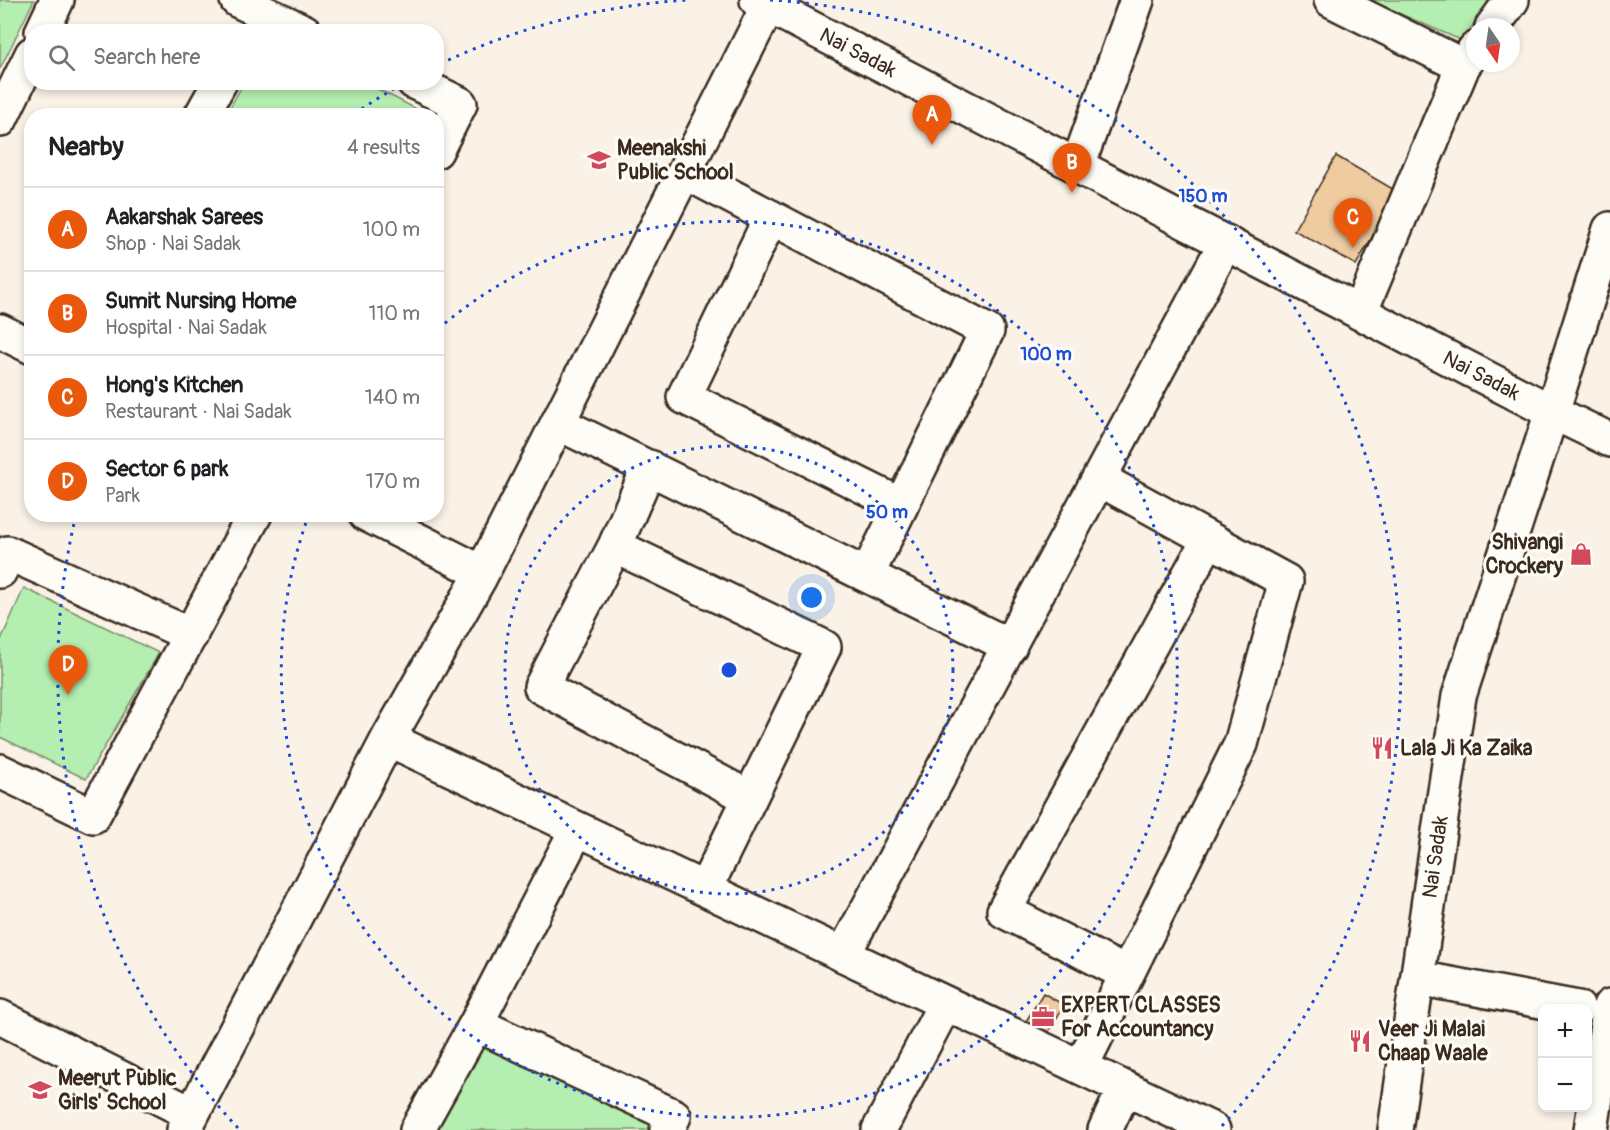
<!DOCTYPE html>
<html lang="en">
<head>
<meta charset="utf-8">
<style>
  body { margin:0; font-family:Pangolin,sans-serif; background:#f6f6f6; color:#202124 }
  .controls { position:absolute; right:18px; bottom:18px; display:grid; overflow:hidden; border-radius:12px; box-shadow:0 3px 9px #0003 }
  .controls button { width:54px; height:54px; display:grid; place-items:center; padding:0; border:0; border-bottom:2px solid #e0e0e0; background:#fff; color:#202124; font:30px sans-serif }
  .compass { position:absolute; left:1466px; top:18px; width:54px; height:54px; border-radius:50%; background:#fff; box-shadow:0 3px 9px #0003; rotate:167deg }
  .you { position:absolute; left:812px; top:598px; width:21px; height:21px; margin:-15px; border:4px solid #fff; border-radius:50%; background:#1a73e8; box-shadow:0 0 0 9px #1a73e833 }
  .badge { display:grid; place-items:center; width:39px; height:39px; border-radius:50%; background:#ea580c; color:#fff; font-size:20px; font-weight:700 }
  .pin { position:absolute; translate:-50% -50px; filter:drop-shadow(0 2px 3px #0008) }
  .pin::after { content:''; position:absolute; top:32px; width:21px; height:18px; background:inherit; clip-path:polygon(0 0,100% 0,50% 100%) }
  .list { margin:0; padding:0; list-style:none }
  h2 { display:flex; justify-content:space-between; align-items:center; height:78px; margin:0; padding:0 24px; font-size:26px }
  h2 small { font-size:20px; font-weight:400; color:#757577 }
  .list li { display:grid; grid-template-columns:39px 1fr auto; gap:18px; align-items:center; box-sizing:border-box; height:84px; padding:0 24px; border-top:2px solid #e0e0e0 }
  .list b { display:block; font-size:22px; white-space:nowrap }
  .list p { margin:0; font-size:20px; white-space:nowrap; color:#757577 }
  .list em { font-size:20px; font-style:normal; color:#757577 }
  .icon { flex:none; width:33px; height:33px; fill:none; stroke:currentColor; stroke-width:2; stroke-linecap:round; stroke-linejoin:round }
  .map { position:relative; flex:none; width:1610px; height:1130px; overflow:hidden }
  .search { position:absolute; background:#fff; box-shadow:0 3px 9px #0003; left:24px; top:24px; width:420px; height:66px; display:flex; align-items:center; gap:15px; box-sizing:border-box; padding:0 21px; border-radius:24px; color:#757577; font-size:22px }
  .panel { position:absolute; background:#fff; box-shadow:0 3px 9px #0003; left:24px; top:108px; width:420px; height:414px; border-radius:24px }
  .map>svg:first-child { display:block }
  .green { fill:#b5eeb1; stroke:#788c68; stroke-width:1.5 }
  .building { fill:#efcba0; stroke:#3b2a1e; stroke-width:1.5 }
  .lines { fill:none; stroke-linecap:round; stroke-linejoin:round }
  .minor-casing { stroke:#3b2a1e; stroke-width:38 }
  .tertiary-casing { stroke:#3b2a1e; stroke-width:38 }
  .minor { stroke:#fdfcf7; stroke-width:33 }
  .tertiary { stroke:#fdfcf7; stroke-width:33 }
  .ring { fill:none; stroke:#1d4ed8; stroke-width:3; stroke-dasharray:3 6 }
  .labels { text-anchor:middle; stroke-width:6; stroke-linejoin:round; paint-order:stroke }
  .street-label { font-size:21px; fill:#3b2a1e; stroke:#fdfcf7 }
  .poi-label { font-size:21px; font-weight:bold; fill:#3b2a1e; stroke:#fdfcf7; text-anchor:start }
  .centre { fill:#1d4ed8; stroke:#fdfcf7; stroke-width:3 }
  .ring-label { font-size:18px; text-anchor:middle; font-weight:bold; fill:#1d4ed8; stroke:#fdfcf7; stroke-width:6; stroke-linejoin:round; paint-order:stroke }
</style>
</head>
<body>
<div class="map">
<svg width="1610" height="1130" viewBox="0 0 1610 1130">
  <rect width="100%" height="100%" fill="#faf2e6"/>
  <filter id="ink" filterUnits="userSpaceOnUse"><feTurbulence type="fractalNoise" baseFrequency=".0167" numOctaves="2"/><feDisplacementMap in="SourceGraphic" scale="12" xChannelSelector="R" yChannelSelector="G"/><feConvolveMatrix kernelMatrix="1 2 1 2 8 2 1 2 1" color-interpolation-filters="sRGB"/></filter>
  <g filter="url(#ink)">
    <path class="green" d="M 0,0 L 34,0 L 0,69 Z
      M 1368,0 L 1489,0 L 1463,41 Z
      M 244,82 L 366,83 L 428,115 L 226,115 Z
      M 24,588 L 159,653 L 86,779 L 0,737 L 0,642 Z
      M 476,1024 L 667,1130 L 417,1130 Z"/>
    <path class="building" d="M 1336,156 L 1398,192 L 1356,265 L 1294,230 Z
      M 1043,993 L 1064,1005 L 1044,1040 L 1022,1028 Z"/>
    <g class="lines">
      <g class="minor-casing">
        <path id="minor" d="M 237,0 L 305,32
          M 1331,0 L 1463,66 L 1475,49
          M 1492,27 L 1512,0
          M 42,32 L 57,0
          M 414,82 L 460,104 L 436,151
          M 201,116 L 220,82
          M 0,120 L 32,54
          M 1078,165 L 1137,0
          M 685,172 L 987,331 L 867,575
          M 771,217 L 684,397 L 901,505
          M 1360,313 L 1463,66
          M 0,331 L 32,347
          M 1552,412 L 1610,229
          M 558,423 L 1010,646
          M 649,467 L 615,546 L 824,647 L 705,889
          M 366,514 L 471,567 L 480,577
          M 615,546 L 541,687 L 750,798
          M 0,571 L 8,553 L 191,635
          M 388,739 L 1213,1130
          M 0,771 L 93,816 L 255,514
          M 843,955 L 1226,242
          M 1127,974 L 1004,911 L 1209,539
          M 1418,978 L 1578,1008
          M 0,1017 L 192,1114
          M 476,1024 L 674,1116 L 667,1130
          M 1081,1067 L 1241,744 L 1286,581 L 1099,479
          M 184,1130 L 388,739 L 480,577 L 768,6
          M 417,1130 L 476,1024 L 577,829
          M 879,1130 L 945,1004
          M 1105,1130 L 1125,1088
          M 1591,1130 L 1610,1006"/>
      </g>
      <g class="tertiary-casing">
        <g id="tertiary">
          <path id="s1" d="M 757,0 L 1552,412 L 1459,696 L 1395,1130"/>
          <path d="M 1552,412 L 1610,440"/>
        </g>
      </g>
      <use href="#minor" class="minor"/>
      <use href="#tertiary" class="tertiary"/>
    </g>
  </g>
  <g class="ring">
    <circle cx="729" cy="670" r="224"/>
    <path d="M438 329A448 448 0 1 1 308 517"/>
    <path d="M238 1128A671 671 0 0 1 75 519M354 114A671 671 0 0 1 404 83M440 64A671 671 0 0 1 688 0M770 0A671 671 0 0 1 1220 1128"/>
  </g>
  <defs>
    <g id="school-bare" transform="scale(1.8)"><path d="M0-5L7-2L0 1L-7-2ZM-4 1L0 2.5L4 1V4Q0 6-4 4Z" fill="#d1495b" stroke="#fdfcf7" stroke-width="2.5" paint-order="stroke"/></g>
    <g id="shop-bare" transform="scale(1.8)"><path d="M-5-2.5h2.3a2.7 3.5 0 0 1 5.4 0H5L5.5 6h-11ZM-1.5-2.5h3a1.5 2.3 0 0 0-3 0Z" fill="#d1495b" stroke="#fdfcf7" stroke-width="2.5" paint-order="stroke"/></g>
    <g id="restaurant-bare" transform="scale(1.8)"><path d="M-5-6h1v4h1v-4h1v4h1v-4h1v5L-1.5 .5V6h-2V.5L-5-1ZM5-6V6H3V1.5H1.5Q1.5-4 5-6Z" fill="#d1495b" stroke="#fdfcf7" stroke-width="2.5" paint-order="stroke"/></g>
    <g id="office-bare" transform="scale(1.8)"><path d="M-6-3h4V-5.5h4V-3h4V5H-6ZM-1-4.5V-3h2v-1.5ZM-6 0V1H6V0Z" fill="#d1495b" stroke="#fdfcf7" stroke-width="2.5" paint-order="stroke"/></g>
  </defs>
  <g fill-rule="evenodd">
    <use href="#school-bare" x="599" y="160"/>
    <use href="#shop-bare" x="1581" y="554"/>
    <use href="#restaurant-bare" x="1382" y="748"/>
    <use href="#office-bare" x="1043" y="1017"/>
    <use href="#restaurant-bare" x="1360" y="1041"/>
    <use href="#school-bare" x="40" y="1090"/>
  </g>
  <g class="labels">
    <g class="street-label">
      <text dy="7" stroke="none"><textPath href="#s1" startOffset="114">Nai Sadak</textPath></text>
      <text dy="7" stroke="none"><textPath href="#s1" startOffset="816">Nai Sadak</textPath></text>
      <text transform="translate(1435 857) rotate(-82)" y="7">Nai Sadak</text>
    </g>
    <g class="poi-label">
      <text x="617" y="155">Meenakshi<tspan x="617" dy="24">Public School</tspan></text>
      <text x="1563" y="549" text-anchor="end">Shivangi<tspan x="1563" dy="24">Crockery</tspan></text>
      <text x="1400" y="755">Lala Ji Ka Zaika</text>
      <text x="1061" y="1012">EXPERT CLASSES<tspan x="1061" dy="24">For Accountancy</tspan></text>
      <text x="1378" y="1036">Veer Ji Malai<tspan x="1378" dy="24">Chaap Waale</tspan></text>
      <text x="58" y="1085">Meerut Public<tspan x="58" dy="24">Girls' School</tspan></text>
    </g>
  </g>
  <circle cx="729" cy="670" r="9" class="centre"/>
  <g class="ring-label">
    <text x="1203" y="202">150 m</text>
    <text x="1046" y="360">100 m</text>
    <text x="887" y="518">50 m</text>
  </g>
</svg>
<div class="controls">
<button>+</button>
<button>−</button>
</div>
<svg class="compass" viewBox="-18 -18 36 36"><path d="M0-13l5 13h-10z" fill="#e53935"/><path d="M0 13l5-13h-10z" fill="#757577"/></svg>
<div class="you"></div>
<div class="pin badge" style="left:932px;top:145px">A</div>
<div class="pin badge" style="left:1072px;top:193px">B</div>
<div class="pin badge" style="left:1353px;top:248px">C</div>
<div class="pin badge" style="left:68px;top:695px">D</div>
<div class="search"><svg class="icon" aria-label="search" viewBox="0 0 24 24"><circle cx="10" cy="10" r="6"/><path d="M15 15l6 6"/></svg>Search here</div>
<section class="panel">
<h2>Nearby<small>4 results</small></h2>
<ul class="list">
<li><span class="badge">A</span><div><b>Aakarshak Sarees</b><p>Shop · Nai Sadak</p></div><em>100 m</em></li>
<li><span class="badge">B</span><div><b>Sumit Nursing Home</b><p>Hospital · Nai Sadak</p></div><em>110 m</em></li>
<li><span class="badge">C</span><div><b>Hong's Kitchen</b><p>Restaurant · Nai Sadak</p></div><em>140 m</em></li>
<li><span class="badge">D</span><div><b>Sector 6 park</b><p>Park</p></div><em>170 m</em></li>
</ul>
</section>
</div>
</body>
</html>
